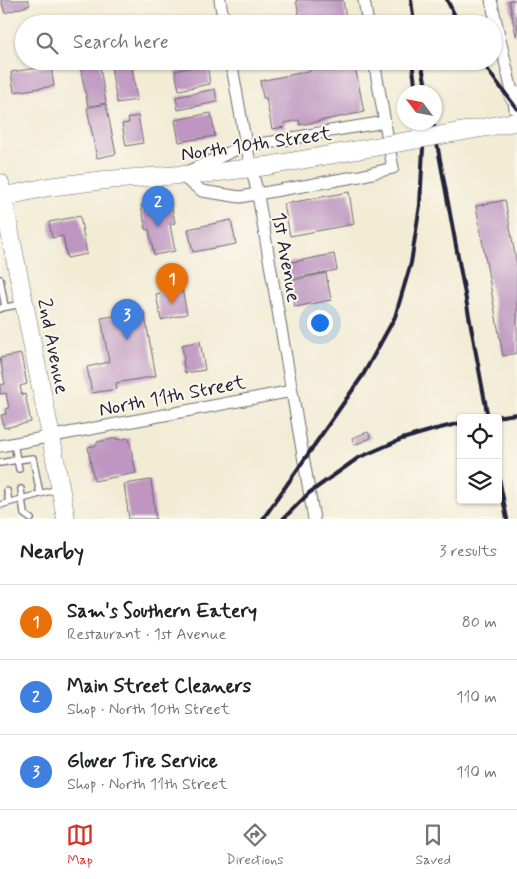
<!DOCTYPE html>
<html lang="en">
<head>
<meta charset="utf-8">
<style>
  body { margin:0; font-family:Mynerve,sans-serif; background:#f6f6f6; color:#202124 }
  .controls { position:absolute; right:15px; bottom:15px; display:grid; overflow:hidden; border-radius:5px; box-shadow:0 1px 4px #0004 }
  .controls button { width:45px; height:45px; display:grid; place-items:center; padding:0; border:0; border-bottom:1px solid #e0e0e0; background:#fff; color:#202124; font:25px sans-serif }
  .compass { position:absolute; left:397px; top:85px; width:45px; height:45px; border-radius:50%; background:#fff; box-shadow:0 1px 4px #0004; rotate:302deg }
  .you { position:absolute; left:319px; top:322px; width:18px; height:18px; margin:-12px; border:4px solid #fff; border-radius:50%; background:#1a73e8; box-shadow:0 0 0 8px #1a73e833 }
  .badge { display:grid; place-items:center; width:32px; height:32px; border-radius:50%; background:#d93025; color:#fff; font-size:16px; font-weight:700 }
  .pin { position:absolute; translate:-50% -41px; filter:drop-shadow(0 1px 2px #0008) }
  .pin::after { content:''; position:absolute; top:26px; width:18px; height:15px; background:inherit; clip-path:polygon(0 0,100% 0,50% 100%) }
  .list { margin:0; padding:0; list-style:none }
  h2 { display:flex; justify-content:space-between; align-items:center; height:65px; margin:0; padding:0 20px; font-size:21px }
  h2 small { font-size:16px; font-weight:400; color:#757577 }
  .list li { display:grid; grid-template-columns:32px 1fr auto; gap:15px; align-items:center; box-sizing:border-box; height:75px; padding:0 20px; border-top:1px solid #e0e0e0 }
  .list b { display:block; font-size:19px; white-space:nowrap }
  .list p { margin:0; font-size:16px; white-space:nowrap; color:#757577 }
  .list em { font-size:16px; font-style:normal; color:#757577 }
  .icon { flex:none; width:28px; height:28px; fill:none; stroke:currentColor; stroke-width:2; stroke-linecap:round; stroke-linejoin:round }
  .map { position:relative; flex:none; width:517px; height:519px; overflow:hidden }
  .search { position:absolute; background:#fff; box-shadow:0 1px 4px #0004; left:15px; right:15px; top:15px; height:55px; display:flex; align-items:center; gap:12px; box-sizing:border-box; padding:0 18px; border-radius:28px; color:#757577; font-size:19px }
  .sheet { height:290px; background:#fff }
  nav { display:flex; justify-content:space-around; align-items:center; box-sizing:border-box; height:70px; border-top:1px solid #e0e0e0; background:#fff; font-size:14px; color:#757577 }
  nav a { display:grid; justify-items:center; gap:2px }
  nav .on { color:#d93025 }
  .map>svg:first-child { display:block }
  .building { fill:#be96c1 }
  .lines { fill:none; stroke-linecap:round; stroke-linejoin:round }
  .lane-casing { stroke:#6b6971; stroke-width:8 }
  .street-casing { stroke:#6b6971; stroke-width:13 }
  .primary-casing { stroke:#6b6971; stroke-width:19 }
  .lane { stroke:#fff; stroke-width:5.5 }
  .street { stroke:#fff; stroke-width:11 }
  .primary { stroke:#fff; stroke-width:18 }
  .rail { stroke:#22223b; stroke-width:4 }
  .primary-bridge-casing { stroke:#6b6971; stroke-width:19; stroke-linecap:butt }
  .primary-bridge { stroke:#fff; stroke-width:18 }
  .labels { text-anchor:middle; stroke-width:4; stroke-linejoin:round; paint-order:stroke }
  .street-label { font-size:20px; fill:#22223b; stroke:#fbf7ec }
</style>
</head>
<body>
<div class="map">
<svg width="517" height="519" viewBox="0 0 517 519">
  <rect width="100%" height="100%" fill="#fbf7ec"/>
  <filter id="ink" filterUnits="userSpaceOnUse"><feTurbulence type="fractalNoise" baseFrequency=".02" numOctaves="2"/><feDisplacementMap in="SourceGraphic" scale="10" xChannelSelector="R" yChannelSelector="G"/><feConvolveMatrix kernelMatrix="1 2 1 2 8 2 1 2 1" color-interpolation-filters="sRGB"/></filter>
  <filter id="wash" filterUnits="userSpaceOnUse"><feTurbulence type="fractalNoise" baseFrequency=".0096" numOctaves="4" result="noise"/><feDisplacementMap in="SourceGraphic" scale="20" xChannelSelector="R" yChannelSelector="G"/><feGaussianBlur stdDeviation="1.12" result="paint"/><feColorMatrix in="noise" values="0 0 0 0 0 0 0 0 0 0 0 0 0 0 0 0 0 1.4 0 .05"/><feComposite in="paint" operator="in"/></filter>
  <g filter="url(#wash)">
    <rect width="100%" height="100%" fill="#f2ecd5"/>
    <g id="blocks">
      <path class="building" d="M 1,0 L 28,0 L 30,5 L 5,13 Z
        M 296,0 L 343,0 L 347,24 L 301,24 Z
        M 509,0 L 517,0 L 517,36 L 516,36 Z
        M 79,61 L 99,61 L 106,103 L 88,106 Z
        M 110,61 L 131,61 L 137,100 L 117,103 Z
        M 308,61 L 354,61 L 364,112 L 300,125 L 299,120 L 284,123 L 285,127 L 272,129 L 266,98 L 263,98 L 260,81 L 310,71 Z
        M 207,64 L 210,84 L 179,90 L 175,71 Z
        M 51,66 L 54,86 L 14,92 L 11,72 Z
        M 215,89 L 217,102 L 178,110 L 176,97 Z
        M 106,104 L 116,154 L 97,158 L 87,108 Z
        M 211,113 L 215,136 L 179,142 L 175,120 Z
        M 138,116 L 143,143 L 126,146 L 122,124 L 129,123 L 128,118 Z
        M 349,192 L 354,224 L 290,236 L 284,204 Z
        M 170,199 L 175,223 L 170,224 L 175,251 L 154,255 L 149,229 L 146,230 L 141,205 Z
        M 505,200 L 517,266 L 517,353 L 503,356 L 476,206 Z
        M 80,216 L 87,254 L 67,258 L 63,236 L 52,238 L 49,222 Z
        M 231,220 L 236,244 L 193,252 L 188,229 Z
        M 334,254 L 337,270 L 290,279 L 287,263 Z
        M 326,273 L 331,300 L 295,307 L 290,281 Z
        M 182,289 L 187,314 L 161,320 L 156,294 Z
        M 144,311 L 156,376 L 116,383 L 117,389 L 92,393 L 87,367 L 109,362 L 101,318 Z
        M 200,341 L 205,370 L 185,373 L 183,361 L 184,360 L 182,345 Z
        M 21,354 L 27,384 L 20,386 L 22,395 L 25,394 L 31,422 L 4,428 L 1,415 L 6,414 L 5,409 L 9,408 L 6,393 L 0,394 L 0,385 L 5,384 L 0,358 Z
        M 368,432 L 371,438 L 354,445 L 352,438 Z
        M 117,438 L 118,440 L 129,438 L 136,473 L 94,481 L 88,447 L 97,445 L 97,442 Z
        M 151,480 L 156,519 L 129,519 L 124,484 Z"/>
    </g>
  </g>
  <g filter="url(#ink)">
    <use href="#blocks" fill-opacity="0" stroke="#6b6971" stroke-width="1"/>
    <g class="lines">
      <g class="lane-casing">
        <path id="lane" d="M 0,279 L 5,307 L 0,309
          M 1,308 L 22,304
          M 0,463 L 17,460 L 14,444
          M 19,469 L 17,460 L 33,458 L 40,494
          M 21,489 L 24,514 L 31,519
          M 7,491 L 9,502
          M 0,505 L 58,489"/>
      </g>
      <g class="street-casing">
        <path id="street" d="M 220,0 L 224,24
          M 364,0 L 368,24
          M 491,0 L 513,96 L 517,121
          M 231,61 L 246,145 L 258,195 L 314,519
          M 374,61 L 393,168 L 360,176 L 240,197 L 202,191 L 180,175 L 246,145 L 273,142 L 330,131 L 385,122
          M 0,446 L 292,391"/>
      </g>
      <g class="primary-casing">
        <path id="primary" d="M 513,96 L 517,96
          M 0,183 L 51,437 L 66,519
          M 2,197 L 48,187 L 105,180 L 211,173 L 267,166"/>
      </g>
      <use href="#lane" class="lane"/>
      <use href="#street" class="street"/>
      <use href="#primary" class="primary"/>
      <path class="rail" d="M 411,0 L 414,24
        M 447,0 L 459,24
        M 412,61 L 416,92
        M 421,61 L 427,92
        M 481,61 L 517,109
        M 433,122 L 488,418 L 517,414
        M 498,473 L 507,519
        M 263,519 L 363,375 L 395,317 L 411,263 L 420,205 L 423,148 L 420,122
        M 283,519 L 309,493 L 358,458 L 402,439 L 436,429 L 461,423"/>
      <g class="primary-bridge-casing">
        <path id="primary-bridge" d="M 267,166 L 515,122"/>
      </g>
      <use href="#primary-bridge" class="primary-bridge"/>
    </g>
  </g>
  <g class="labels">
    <g class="street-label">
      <text transform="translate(256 143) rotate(-8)" y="7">North 10th Street</text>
      <text transform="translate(287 257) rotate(80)" y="7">1st Avenue</text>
      <text transform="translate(54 346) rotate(79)" y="7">2nd Avenue</text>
      <text transform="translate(172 395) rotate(-11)" y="7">North 11th Street</text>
    </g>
  </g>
</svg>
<div class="controls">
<button><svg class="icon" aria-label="locate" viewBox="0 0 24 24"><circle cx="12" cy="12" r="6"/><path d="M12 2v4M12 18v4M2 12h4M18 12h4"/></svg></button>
<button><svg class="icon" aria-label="layers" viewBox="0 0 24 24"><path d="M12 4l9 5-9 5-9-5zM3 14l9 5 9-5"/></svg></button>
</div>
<svg class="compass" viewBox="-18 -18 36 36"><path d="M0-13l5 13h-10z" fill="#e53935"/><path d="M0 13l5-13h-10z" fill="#757577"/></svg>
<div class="you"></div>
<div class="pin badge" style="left:172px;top:304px;background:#e8710a">1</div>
<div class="pin badge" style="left:158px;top:227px;background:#3f7fe0">2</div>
<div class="pin badge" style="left:127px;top:340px;background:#3f7fe0">3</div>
<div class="search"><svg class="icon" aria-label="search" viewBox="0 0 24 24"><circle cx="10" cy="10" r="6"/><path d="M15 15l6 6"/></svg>Search here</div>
</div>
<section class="sheet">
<h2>Nearby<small>3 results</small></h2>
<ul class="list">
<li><span class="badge" style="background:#e8710a">1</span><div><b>Sam's Southern Eatery</b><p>Restaurant · 1st Avenue</p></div><em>80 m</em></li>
<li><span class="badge" style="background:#3f7fe0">2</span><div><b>Main Street Cleaners</b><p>Shop · North 10th Street</p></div><em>110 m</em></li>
<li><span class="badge" style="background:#3f7fe0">3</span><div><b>Glover Tire Service</b><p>Shop · North 11th Street</p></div><em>110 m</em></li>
</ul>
</section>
<nav>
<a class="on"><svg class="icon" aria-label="map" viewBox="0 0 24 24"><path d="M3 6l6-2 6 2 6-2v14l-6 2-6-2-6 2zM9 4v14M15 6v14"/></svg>Map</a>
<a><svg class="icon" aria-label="directions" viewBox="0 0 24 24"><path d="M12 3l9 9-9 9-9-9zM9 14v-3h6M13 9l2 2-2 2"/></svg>Directions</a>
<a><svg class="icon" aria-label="saved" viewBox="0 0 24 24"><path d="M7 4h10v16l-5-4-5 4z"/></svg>Saved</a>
</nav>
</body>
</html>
